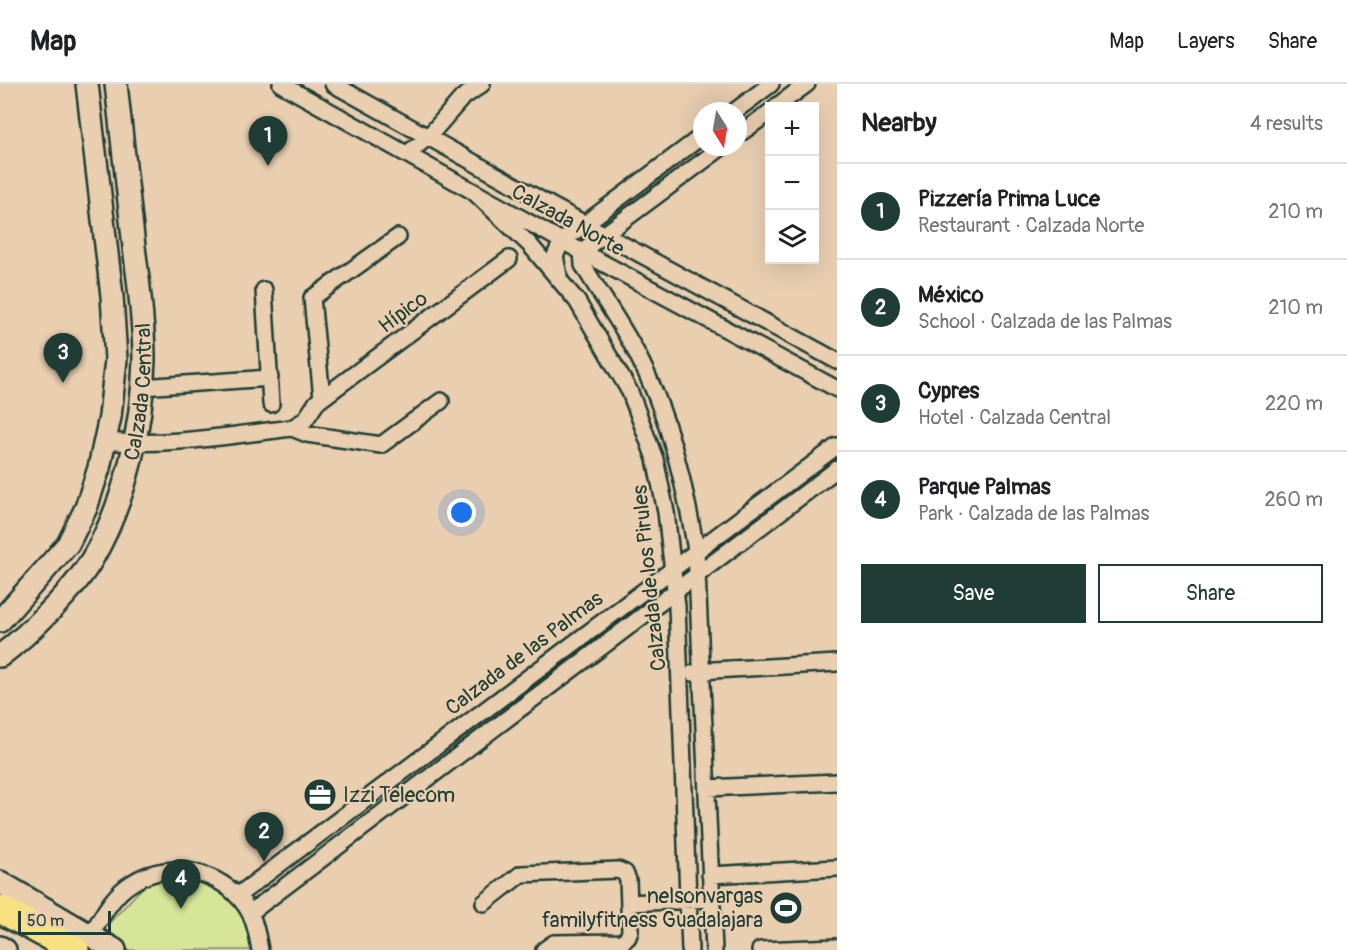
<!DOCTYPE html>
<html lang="en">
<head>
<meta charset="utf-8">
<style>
  body { margin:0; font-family:Pangolin,sans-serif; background:#f6f6f6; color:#202124 }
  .controls { position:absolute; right:18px; top:18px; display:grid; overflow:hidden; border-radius:0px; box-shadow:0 6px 24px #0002 }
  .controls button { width:54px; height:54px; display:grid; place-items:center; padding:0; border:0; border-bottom:2px solid #e0e0e0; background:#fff; color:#202124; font:30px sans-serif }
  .compass { position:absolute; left:693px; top:18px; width:54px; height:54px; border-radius:50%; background:#fff; box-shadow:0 6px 24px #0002; rotate:169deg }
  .scale { position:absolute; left:18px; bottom:15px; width:93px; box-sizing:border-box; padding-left:6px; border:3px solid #1f3d34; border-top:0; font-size:16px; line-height:21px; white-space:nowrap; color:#1f3d34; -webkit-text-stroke:4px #e9ceb0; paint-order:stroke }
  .you { position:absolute; left:462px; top:429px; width:21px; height:21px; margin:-15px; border:4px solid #fff; border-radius:50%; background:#1a73e8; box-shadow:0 0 0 9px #1a73e833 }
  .badge { display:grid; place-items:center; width:39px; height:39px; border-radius:50%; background:#1f3d34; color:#fff; font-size:20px; font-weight:700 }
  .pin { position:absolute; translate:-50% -50px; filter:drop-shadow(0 2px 3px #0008) }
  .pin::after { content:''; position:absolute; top:32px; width:21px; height:18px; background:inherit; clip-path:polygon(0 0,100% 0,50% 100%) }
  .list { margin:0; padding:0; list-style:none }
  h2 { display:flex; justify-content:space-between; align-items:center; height:78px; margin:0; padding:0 24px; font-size:26px }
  h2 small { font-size:20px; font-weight:400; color:#757577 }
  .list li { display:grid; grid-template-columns:39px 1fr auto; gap:18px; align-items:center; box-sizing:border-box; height:96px; padding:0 24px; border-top:2px solid #e0e0e0 }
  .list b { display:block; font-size:22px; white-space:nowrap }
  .list p { margin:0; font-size:20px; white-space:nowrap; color:#757577 }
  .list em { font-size:20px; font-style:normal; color:#757577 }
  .actions { display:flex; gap:12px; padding:18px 24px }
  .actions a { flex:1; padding:14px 0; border:2px solid #1f3d34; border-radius:0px; text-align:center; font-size:21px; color:#1f3d34 }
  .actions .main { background:#1f3d34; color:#fff }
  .icon { flex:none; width:33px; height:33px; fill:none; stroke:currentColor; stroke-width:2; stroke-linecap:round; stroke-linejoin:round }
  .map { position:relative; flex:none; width:837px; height:866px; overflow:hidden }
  header { display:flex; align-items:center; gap:36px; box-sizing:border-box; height:84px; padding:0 30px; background:#fff; border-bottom:2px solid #e0e0e0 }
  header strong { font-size:28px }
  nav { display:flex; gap:33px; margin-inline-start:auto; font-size:21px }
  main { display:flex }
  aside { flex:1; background:#fff }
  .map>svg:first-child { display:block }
  .green { fill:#d6e598; stroke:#7a9166; stroke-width:1.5 }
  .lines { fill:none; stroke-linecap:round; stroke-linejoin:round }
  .street-casing { stroke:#1f3d34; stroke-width:20 }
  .secondary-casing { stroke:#1f3d34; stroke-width:26 }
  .highway-casing { stroke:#1f3d34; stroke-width:32 }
  .street { stroke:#e9ceb0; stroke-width:15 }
  .secondary { stroke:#e9ceb0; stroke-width:21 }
  .highway { stroke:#f9e181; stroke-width:27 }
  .labels { text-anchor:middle; stroke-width:4.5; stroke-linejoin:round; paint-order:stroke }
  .street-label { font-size:21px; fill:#1f3d34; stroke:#e9ceb0 }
  .poi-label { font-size:21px; fill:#1f3d34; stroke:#e9ceb0; text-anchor:start }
</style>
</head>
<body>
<header>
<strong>Map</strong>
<nav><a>Map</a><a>Layers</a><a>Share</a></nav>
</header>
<main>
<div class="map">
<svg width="837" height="866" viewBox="0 0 837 866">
  <rect width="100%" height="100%" fill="#e9ceb0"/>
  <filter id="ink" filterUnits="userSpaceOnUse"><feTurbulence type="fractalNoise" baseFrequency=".0167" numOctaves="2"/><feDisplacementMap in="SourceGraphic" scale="12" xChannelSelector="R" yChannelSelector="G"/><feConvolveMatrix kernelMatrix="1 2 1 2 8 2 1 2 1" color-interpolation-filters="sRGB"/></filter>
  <g filter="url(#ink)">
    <path class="green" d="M 172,792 C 183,793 199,793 209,797 C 232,809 253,840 254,866 L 125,866 L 98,851 L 144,802 Z"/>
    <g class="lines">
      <g class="street-casing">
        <path id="street" d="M 281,0 L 562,157 L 837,305
          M 333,0 L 550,121 L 837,277
          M 777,22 L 807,0
          M 735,27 L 771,0
          M 738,51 L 770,28
          M 407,70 L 429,52 L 462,14 L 482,0
          M 473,107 L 530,161 L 577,217 L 630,308 L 655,375 L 666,428 L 677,522 L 690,866
          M 559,192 L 555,172 L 562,157 L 702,52
          M 264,206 L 271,320
          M 142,303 L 270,294
          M 322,314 L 312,214 L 398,153
          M 292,344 L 305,336 L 317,318 L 509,175
          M 105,357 C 167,363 231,351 292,344 L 307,350 L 381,361 L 441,317
          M 693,589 L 714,586 L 837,579
          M 707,704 L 837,698
          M 710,791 L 837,784
          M 237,812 L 837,362
          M 484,819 L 521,790 L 618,786 L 625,789 L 628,796 L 630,847 L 628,853 L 622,858 L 554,859 L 544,866
          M 629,819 L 712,815
          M 250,829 L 837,385
          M 90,852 C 102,833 112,811 132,799 C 172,773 229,788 251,831 C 256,842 258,854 260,866
          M 714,866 L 696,466 C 684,398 669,330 636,268 C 620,238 600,210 583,181 L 582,167 L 722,63
          M 760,866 L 837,863"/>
      </g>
      <g class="secondary-casing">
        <g id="secondary">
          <path d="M 0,537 L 68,460 L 86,424 L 99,384 L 110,333 L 116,275 L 112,212 L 87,0"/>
          <path id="s1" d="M 0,572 C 28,551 73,507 91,477 C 126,418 142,344 144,276 C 144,239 139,200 134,163 C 128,109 122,54 116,0"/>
          <path d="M 0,798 L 115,866"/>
          <path d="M 0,863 L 5,866"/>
        </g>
      </g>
      <g class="highway-casing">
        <path id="highway" d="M 0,825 L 75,866"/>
      </g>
      <use href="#street" class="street"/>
      <use href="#secondary" class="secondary"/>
      <use href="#highway" class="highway"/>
    </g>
  </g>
  <defs>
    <g id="office-disc" transform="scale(1.725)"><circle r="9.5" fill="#1f3d34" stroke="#e9ceb0"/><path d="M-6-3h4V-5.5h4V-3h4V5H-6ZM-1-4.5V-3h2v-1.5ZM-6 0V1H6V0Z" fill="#fff"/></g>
    <g id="stadium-disc" transform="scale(1.725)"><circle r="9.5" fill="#1f3d34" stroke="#e9ceb0"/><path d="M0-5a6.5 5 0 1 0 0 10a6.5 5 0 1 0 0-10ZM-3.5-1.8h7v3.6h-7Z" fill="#fff"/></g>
  </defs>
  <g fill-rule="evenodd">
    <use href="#office-disc" x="320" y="711"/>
    <use href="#stadium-disc" x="786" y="824"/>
  </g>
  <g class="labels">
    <g class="street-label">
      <text transform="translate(568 136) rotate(29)" y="7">Calzada Norte</text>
      <text transform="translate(403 228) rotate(-37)" y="7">Hípico</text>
      <text dy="7" stroke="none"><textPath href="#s1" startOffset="310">Calzada Central</textPath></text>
      <text transform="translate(649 494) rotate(-96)" y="7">Calzada de los Pirules</text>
      <text transform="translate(524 569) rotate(-37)" y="7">Calzada de las Palmas</text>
    </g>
    <g class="poi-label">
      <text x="343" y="718">Izzi Telecom</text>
      <text x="763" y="819" text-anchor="end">nelsonvargas<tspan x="763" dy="24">familyfitness Guadalajara</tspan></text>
    </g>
  </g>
</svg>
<div class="controls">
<button>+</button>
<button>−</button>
<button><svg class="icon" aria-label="layers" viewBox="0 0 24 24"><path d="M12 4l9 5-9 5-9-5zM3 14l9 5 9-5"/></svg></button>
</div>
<svg class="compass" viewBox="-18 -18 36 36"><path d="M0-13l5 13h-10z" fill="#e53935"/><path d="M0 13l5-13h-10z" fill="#757577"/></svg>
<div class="scale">50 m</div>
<div class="you"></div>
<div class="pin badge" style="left:268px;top:82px">1</div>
<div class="pin badge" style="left:264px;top:778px">2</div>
<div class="pin badge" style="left:63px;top:299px">3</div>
<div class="pin badge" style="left:181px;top:825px">4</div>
</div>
<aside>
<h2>Nearby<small>4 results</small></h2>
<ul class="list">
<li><span class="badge">1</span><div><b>Pizzería Prima Luce</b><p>Restaurant · Calzada Norte</p></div><em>210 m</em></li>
<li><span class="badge">2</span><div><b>México</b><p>School · Calzada de las Palmas</p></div><em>210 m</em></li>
<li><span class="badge">3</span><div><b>Cypres</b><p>Hotel · Calzada Central</p></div><em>220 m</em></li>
<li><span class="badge">4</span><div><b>Parque Palmas</b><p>Park · Calzada de las Palmas</p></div><em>260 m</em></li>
</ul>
<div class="actions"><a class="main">Save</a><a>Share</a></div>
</aside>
</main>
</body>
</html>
